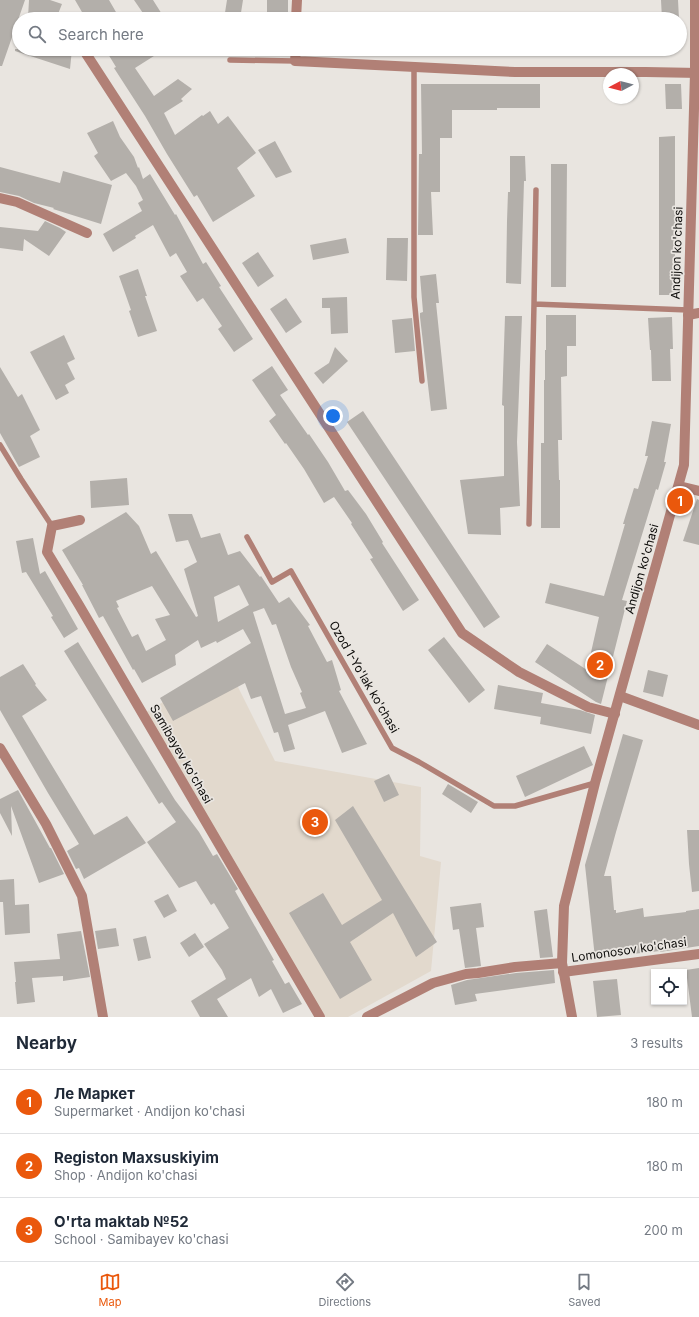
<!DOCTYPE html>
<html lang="en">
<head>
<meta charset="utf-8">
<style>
  body { margin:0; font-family:Inter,sans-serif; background:#f6f6f7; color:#1f2937 }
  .controls { position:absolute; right:12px; bottom:12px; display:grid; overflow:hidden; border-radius:0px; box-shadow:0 1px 3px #0004 }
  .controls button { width:36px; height:36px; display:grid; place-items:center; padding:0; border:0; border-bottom:1px solid #e0e1e3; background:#fff; color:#1f2937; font:20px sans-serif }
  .compass { position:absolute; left:603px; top:68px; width:36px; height:36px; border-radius:50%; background:#fff; box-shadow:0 1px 3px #0004; rotate:263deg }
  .you { position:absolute; left:333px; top:416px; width:14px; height:14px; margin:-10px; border:3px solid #fff; border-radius:50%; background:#1a73e8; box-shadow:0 0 0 6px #1a73e833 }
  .badge { display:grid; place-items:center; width:26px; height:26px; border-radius:50%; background:#ea580c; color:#fff; font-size:13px; font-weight:700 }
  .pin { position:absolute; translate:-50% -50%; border:2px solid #fff; box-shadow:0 1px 4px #0006 }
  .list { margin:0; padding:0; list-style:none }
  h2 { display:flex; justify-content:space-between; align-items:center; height:52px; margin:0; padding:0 16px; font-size:17px }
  h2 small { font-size:13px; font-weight:400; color:#747a83 }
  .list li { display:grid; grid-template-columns:26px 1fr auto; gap:12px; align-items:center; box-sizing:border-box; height:64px; padding:0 16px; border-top:1px solid #e0e1e3 }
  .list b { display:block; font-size:15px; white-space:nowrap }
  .list p { margin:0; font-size:13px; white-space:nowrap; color:#747a83 }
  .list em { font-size:13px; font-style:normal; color:#747a83 }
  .icon { flex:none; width:22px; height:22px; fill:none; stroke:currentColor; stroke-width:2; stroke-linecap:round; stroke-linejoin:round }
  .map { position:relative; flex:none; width:699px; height:1017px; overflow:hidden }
  .search { position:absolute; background:#fff; box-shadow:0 1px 3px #0004; left:12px; right:12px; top:12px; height:44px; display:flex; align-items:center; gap:10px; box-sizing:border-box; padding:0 14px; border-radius:22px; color:#747a83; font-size:15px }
  .sheet { height:244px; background:#fff }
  nav { display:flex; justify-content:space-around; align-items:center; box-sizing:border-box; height:56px; border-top:1px solid #e0e1e3; background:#fff; font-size:11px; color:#747a83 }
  nav a { display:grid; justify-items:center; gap:2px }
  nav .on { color:#ea580c }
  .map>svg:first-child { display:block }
  .built { fill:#e2d9cd }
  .building { fill:#b3afaa; fill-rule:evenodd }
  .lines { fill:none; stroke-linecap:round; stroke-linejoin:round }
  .service { stroke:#b18076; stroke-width:5.5 }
  .minor { stroke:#b18076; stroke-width:10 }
  .tertiary { stroke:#b18076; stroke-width:10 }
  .labels { text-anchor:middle; stroke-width:3.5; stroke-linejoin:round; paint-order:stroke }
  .street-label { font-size:12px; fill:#0c0b09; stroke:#e9e5e0 }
</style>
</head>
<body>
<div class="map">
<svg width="699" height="1017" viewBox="0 0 699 1017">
  <rect width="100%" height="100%" fill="#e9e5e0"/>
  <path class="built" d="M 227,665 L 275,761 L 421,787 L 420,856 L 441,862 L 431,971 L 348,1017 L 324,1017 L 146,712 Z"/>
  <path class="building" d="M 0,0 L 25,0 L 2,66 L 0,66 Z
    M 29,0 L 50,0 L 62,4 L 56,19 L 32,19 L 28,18 Z
    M 75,0 L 109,0 L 120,19 L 86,19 Z
    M 134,0 L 153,0 L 165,19 L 147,19 Z
    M 227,0 L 243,0 L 240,19 L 224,19 Z
    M 267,0 L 288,0 L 288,19 L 267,19 Z
    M 661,0 L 678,0 L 679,19 L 662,19 Z
    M 15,49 L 72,49 L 70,69 L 15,51 Z
    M 105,49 L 123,49 L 125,53 L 133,56 L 145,49 L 165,49 L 135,68 L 154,96 L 178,79 L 192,89 L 181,99 L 183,101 L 164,113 L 175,135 L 202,115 L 203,116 L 210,111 L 218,124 L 228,116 L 256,153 L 237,168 L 255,196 L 213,222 L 197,195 L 194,197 L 167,154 L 145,116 L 114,68 L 116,67 Z
    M 421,84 L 540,84 L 540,108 L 497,108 L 497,110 L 452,110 L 452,138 L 440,138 L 440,192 L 431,192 L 433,235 L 418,235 L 419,154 L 422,154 Z
    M 665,84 L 681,84 L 682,109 L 666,109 Z
    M 113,121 L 120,137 L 134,157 L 138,168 L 139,167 L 143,179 L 150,174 L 175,215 L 176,214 L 203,264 L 206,262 L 221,286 L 219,287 L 253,339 L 234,352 L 218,329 L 222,326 L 203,298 L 197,302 L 180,276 L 187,272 L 176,253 L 170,257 L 153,225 L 135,236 L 136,238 L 113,252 L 103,234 L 142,211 L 138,203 L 143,200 L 136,186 L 126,173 L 111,181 L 94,156 L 98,153 L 87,133 Z
    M 675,136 L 675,295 L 659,295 L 659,137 Z
    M 275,141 L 292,172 L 276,178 L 258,150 Z
    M 510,156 L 525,156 L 526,181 L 524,181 L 521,284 L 506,283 L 507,221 L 508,192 L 510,192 Z
    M 551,164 L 567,164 L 566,287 L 551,287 Z
    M 0,167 L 60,183 L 63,171 L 112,185 L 101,224 L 53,209 L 54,208 L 34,203 L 19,196 L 0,192 Z
    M 45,221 L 60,228 L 66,232 L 49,256 L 24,239 L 23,251 L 0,248 L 0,227 L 38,231 Z
    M 346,238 L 349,253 L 313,260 L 310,245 Z
    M 387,238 L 408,238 L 407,281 L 386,280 Z
    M 258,252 L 274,276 L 258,287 L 242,263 Z
    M 138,269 L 147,296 L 145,296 L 157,331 L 138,337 L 129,311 L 131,310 L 119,276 Z
    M 436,274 L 439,303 L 436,303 L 447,409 L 431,411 L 420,317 L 420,313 L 423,312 L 420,276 Z
    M 347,297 L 348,333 L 331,334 L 330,308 L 322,308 L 322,298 Z
    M 286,298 L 302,322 L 286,333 L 270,309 Z
    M 546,315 L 576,315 L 576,346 L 567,346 L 567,376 L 561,377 L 562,440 L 558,440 L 559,480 L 560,480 L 560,528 L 541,528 L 541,443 L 544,443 L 544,380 L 545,380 L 545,350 L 546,350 Z
    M 505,316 L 522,316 L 517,442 L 520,506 L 500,508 L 501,535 L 468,534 L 460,480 L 504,476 L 504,406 L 502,405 Z
    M 672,317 L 673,349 L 670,349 L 671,381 L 652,381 L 651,350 L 650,350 L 648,318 Z
    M 412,318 L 415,351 L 395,353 L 392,320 Z
    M 64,335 L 75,359 L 67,363 L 75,379 L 65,385 L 69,393 L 56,400 L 30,352 Z
    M 335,347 L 348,361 L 323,384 L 314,373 L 329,363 Z
    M 272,366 L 288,390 L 280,395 L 308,435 L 309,434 L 328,462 L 345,491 L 348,490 L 366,514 L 383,542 L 382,543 L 419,600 L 403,611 L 370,559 L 373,558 L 351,524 L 352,523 L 334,497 L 324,503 L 304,469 L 286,443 L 285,444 L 269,421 L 276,415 L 252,380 Z
    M 0,367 L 18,397 L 22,394 L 40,430 L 30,436 L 40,457 L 19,467 L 0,433 Z
    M 363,411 L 500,617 L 484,628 L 347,422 Z
    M 652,421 L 671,424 L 664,462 L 666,462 L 658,490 L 656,489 L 622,600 L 627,601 L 601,704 L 596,702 L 535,662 L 547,644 L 587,670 L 599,617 L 545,603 L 550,583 L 604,596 L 625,524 L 623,524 L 634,488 L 638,489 L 648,456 L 645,456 Z
    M 127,478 L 129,505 L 91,508 L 90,481 Z
    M 697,499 L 699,500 L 699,545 L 683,541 Z
    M 126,512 L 139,526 L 151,554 L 156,551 L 196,617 L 198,616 L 184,569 L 197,562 L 188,540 L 176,542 L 168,514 L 192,514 L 201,538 L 220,533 L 228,555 L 240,551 L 260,577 L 261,576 L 279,603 L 289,597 L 310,625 L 308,626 L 327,662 L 332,660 L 341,690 L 339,691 L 367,744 L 342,753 L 325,711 L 288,725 L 295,749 L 284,752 L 278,732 L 274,733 L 261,696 L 251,699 L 245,683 L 173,721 L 160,698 L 251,643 L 243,629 L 217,643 L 216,641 L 201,648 L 198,640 L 175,655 L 176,665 L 142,683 L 134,669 L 133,670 L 103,616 L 99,618 L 82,585 L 83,585 L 62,550 ZM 239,585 L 249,605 L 218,622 L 214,597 ZM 152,586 L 170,615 L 155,619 L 166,640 L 146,651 L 138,634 L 132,637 L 117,608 L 119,607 L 116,601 ZM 264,608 L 272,625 L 276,624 L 291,667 L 302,692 L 300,693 L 306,708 L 285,714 L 253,612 Z
    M 33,538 L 40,574 L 45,571 L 78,629 L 64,638 L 51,617 L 53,616 L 26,572 L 22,573 L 16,541 Z
    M 444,637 L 485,690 L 469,703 L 428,650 Z
    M 78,642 L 175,800 L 199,832 L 213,856 L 217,854 L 238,889 L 235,891 L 274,960 L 272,961 L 285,984 L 289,982 L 302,1004 L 283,1013 L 271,989 L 259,997 L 251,978 L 217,999 L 228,1017 L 200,1017 L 191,1001 L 226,979 L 222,970 L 204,944 L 229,928 L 214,903 L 211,905 L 196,881 L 179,888 L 147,842 L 176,822 L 162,802 L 159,804 L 64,651 Z
    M 23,664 L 36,684 L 35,685 L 47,700 L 22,716 L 94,835 L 127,816 L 146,843 L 84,879 L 79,868 L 76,869 L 67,851 L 79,844 L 48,793 L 0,710 L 0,677 Z
    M 648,670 L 668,675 L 663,697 L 643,692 Z
    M 498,685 L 543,693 L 541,703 L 580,710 L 595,715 L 591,734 L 540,724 L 541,717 L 494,709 Z
    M 623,734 L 643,740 L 616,832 L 604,876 L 611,876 L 614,910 L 616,910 L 616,913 L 643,908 L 644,917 L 686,912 L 686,911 L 699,909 L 699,946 L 660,952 L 660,951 L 595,958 L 585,865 Z
    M 584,746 L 593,765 L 525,797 L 516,776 Z
    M 389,774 L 399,795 L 384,802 L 374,781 Z
    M 448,784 L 478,802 L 471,813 L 442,794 Z
    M 18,790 L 50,848 L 51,848 L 64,874 L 39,883 L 11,806 L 12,836 L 0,813 L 0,799 Z
    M 353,806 L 437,942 L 416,957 L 393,913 L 350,942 L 372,980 L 340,999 L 289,913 L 323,893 L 342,925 L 382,900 L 335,820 Z
    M 687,830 L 699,830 L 699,891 L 692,892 L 689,864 Z
    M 14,879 L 15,905 L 29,904 L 30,933 L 5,935 L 3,902 L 0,902 L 0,880 Z
    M 168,894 L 177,911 L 164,918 L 154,901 Z
    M 481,903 L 484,927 L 476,928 L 481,966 L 465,968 L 459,929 L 453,930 L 450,907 Z
    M 547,909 L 553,957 L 540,958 L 534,911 Z
    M 116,928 L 119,946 L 98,949 L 95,931 Z
    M 81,931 L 90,977 L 63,981 L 63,976 L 32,978 L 35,1002 L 17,1004 L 15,982 L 16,982 L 14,962 L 60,959 L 57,934 Z
    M 195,933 L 204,947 L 189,957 L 180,943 Z
    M 146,936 L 151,958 L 138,961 L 133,939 Z
    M 699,968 L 699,1017 L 692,1017 L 686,970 Z
    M 554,970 L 555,983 L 475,994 L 477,1001 L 455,1005 L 451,985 L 467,980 L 516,973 Z
    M 617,979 L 621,1015 L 597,1017 L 593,981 Z"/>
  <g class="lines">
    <path class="service" d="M 230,60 L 295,61
      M 414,66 L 414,297 L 422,381
      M 534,304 L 536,190
      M 0,445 L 21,479 L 52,526
      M 529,524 L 534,304 L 688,310
      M 247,537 L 272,582 L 291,571 L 392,748 L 419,762 L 494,806 L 515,806 L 595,783"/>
    <path class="minor" d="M 296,19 L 297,0
      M 83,49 L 462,633 L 519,672 L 588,707 L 615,714
      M 296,49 L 295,61 L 515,72 L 646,72 L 699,73
      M 0,198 L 17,202 L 87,233
      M 688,315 L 699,313
      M 679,486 L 699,491
      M 80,520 L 52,526 L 47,552 L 79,605 L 320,1017
      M 620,696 L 699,725
      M 0,748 L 46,824 L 82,896 L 103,1017
      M 563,972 L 699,954
      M 367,1017 L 433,983 L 466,974 L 478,973 L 515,967 L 562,963"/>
    <path class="tertiary" d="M 572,1017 L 562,963 L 564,906 L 595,783 L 684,465 L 695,73 L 695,0"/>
  </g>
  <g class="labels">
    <g class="street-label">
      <text transform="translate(677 253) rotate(-88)" y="4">Andijon ko'chasi</text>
      <text transform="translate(642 569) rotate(-74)" y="4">Andijon ko'chasi</text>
      <text transform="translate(364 677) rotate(60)" y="4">Ozod 1-Yo'lak ko'chasi</text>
      <text transform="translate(181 754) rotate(60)" y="4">Samibayev ko'chasi</text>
      <text transform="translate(629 950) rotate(-8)" y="4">Lomonosov ko'chasi</text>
    </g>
  </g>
</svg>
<div class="controls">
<button><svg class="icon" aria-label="locate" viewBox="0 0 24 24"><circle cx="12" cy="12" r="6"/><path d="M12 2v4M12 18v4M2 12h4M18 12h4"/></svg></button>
</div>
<svg class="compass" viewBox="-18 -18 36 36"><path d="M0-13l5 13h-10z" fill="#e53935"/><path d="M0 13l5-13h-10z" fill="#747a83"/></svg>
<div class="you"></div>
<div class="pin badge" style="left:680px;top:501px">1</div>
<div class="pin badge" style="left:600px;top:665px">2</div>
<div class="pin badge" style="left:315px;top:822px">3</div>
<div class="search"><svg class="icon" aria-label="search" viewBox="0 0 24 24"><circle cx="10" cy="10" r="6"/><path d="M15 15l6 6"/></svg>Search here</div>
</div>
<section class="sheet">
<h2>Nearby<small>3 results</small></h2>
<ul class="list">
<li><span class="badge">1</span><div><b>Ле Маркет</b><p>Supermarket · Andijon ko'chasi</p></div><em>180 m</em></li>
<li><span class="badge">2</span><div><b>Registon Maxsuskiyim</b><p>Shop · Andijon ko'chasi</p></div><em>180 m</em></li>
<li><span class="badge">3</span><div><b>O'rta maktab №52</b><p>School · Samibayev ko'chasi</p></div><em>200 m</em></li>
</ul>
</section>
<nav>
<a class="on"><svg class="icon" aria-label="map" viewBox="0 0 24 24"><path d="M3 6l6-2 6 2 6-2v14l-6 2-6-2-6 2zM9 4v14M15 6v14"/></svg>Map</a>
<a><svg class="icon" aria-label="directions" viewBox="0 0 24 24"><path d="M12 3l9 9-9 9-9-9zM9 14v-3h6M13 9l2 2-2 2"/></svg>Directions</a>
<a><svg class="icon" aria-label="saved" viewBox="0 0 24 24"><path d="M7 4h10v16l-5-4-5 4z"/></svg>Saved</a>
</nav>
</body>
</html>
